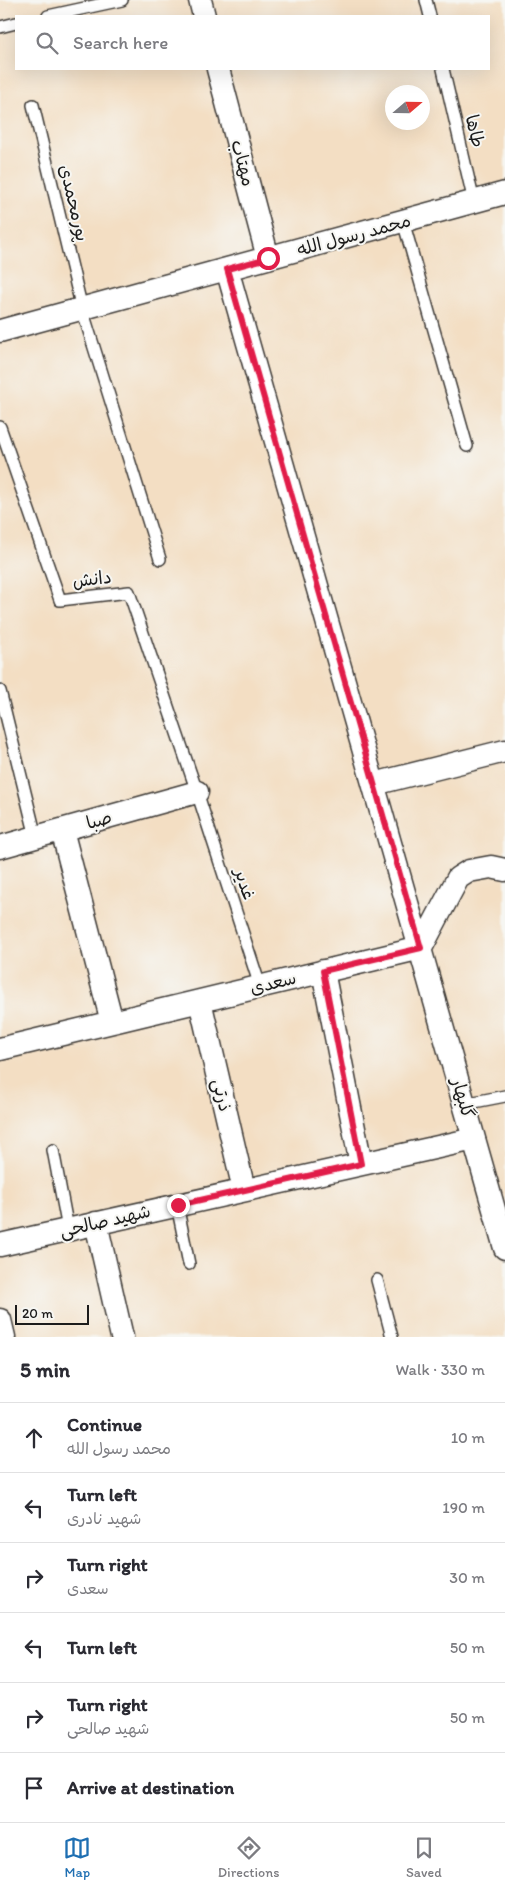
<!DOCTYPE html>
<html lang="en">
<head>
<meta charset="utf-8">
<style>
  body { margin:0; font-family:Itim,"Playpen Sans Arabic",sans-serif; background:#f7f7f7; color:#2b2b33 }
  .compass { position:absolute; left:385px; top:85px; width:45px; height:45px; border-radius:50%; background:#fff; box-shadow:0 5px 20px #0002; rotate:70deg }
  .scale { position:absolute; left:15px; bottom:12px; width:74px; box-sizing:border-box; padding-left:5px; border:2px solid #1c1c1c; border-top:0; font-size:14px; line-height:18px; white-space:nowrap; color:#1c1c1c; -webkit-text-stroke:4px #f6f6f2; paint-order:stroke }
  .stop { position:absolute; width:15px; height:15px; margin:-11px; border:4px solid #e11d48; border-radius:50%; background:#fff }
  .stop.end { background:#e11d48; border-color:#fff; box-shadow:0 1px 5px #0008 }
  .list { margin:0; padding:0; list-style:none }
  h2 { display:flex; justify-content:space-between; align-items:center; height:65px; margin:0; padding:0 20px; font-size:21px }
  h2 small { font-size:16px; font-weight:400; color:#7c7c81 }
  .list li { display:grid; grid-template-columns:32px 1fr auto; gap:15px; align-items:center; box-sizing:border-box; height:70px; padding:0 20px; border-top:1px solid #e1e1e2 }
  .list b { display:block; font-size:19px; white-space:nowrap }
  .list p { margin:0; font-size:16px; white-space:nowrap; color:#7c7c81 }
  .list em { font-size:16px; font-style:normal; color:#7c7c81 }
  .icon { flex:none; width:28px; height:28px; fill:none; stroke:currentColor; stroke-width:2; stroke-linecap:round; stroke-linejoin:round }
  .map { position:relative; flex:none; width:505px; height:1337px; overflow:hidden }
  .search { position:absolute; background:#fff; box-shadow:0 5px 20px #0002; left:15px; right:15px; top:15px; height:55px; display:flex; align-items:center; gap:12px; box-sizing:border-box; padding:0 18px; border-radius:0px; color:#7c7c81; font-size:19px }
  .sheet { height:485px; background:#fff }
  nav { display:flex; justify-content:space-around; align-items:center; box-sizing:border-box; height:70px; border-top:1px solid #e1e1e2; background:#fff; font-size:14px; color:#7c7c81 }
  nav a { display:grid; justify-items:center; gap:2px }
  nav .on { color:#1f6fb2 }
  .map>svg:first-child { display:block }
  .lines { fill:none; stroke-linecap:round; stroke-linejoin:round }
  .service-casing { stroke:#3c3935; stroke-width:14 }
  .minor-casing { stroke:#3c3935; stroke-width:25 }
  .service { stroke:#fff; stroke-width:11 }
  .minor { stroke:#fff; stroke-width:22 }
  .route { stroke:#e11d48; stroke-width:6 }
  .labels { text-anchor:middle; stroke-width:4; stroke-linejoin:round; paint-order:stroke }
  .street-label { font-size:18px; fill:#1c1c1c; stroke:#f6f6f2 }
</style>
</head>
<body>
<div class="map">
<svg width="505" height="1337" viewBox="0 0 505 1337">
  <rect width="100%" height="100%" fill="#f6f6f2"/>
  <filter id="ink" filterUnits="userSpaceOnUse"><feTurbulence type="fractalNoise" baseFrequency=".02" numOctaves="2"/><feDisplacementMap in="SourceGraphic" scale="10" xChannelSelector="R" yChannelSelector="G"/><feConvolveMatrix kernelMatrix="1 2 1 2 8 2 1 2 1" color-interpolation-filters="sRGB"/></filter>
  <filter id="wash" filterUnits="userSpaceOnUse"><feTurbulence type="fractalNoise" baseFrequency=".0096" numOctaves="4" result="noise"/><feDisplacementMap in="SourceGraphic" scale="20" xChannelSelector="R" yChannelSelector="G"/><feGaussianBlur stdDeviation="1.12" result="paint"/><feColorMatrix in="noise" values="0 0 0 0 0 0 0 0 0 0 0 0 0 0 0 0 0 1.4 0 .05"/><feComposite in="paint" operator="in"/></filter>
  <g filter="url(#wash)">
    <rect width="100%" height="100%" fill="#f3dec3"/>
  </g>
  <g filter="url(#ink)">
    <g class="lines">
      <g class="service-casing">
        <path id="service" d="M 426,0 L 430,16
          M 48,16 L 122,0
          M 0,27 L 16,23
          M 443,69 L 474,202
          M 33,105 L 82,309 L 160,559
          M 403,221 L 467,446
          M 0,427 L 60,600 L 129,592 L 197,792 L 260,986
          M 0,691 L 36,837
          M 464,1104 L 505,1096
          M 53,1150 L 68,1229
          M 177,1205 L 189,1264
          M 377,1280 L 392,1337"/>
      </g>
      <g class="minor-casing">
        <path id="minor" d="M 200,0 L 204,16
          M 218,69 L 268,258
          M 227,269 L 505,1248
          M 0,331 L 505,193
          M 374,784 L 505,751
          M 62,830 L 112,1022
          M 0,847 L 197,792
          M 323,971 L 361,1164
          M 200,1001 L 244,1190
          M 0,1049 L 421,948 L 458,878 L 469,871 L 491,867 L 505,870
          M 96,1223 L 122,1337
          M 0,1245 L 474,1139
          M 0,1320 L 4,1337"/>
      </g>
      <use href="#service" class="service"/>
      <use href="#minor" class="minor"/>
    </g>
  </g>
  <g class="lines" filter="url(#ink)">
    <path class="route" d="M 178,1205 L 361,1164 L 323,971 L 421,948 L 227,269 L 268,258"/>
  </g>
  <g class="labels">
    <g class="street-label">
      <text transform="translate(475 131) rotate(77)" y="6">طاها</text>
      <text transform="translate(243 163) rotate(75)" y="6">مهتاب</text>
      <text transform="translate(74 203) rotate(77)" y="6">پورمحمدی</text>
      <text transform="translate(354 235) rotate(-15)" y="6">محمد رسول الله</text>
      <text transform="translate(92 579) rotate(-7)" y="6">دانش</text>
      <text transform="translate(99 820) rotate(-16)" y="6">صبا</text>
      <text transform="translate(245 884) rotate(72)" y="6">غدیر</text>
      <text transform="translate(273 983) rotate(-14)" y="6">سعدی</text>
      <text transform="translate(222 1095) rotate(77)" y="6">ذرتی</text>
      <text transform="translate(463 1098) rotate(74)" y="6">گلبهار</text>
      <text transform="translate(105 1221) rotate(-13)" y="6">شهید صالحی</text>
    </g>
  </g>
</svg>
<svg class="compass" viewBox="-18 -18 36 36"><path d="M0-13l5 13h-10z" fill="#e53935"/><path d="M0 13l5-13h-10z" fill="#7c7c81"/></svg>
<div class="scale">20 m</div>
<div class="stop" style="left:268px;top:258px"></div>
<div class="stop end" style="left:178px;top:1205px"></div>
<div class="search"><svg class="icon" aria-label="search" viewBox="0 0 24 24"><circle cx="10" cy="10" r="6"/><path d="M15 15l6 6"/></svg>Search here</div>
</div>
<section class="sheet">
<h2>5 min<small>Walk · 330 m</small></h2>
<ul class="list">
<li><svg class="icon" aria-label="ahead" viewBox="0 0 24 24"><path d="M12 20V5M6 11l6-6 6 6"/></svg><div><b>Continue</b><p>محمد رسول الله</p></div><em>10 m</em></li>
<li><svg class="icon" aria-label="left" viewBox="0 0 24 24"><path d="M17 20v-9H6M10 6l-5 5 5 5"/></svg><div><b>Turn left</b><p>شهید نادری</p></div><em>190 m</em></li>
<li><svg class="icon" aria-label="right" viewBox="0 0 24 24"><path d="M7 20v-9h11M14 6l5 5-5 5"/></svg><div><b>Turn right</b><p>سعدی</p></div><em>30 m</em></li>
<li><svg class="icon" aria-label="left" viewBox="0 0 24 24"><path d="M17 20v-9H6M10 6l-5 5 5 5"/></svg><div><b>Turn left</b></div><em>50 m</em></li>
<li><svg class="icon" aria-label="right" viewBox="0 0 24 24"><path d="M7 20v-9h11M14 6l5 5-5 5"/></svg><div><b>Turn right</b><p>شهید صالحی</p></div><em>50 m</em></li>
<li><svg class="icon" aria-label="arrive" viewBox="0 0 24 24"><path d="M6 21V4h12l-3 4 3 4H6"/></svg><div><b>Arrive at destination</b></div></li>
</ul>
</section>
<nav>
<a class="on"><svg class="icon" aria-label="map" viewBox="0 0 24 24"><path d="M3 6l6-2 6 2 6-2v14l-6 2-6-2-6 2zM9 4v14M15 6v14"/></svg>Map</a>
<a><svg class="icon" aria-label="directions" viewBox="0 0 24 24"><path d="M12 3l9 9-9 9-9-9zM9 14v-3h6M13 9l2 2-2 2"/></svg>Directions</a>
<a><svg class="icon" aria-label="saved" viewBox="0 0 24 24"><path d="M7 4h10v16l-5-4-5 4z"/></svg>Saved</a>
</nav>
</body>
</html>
